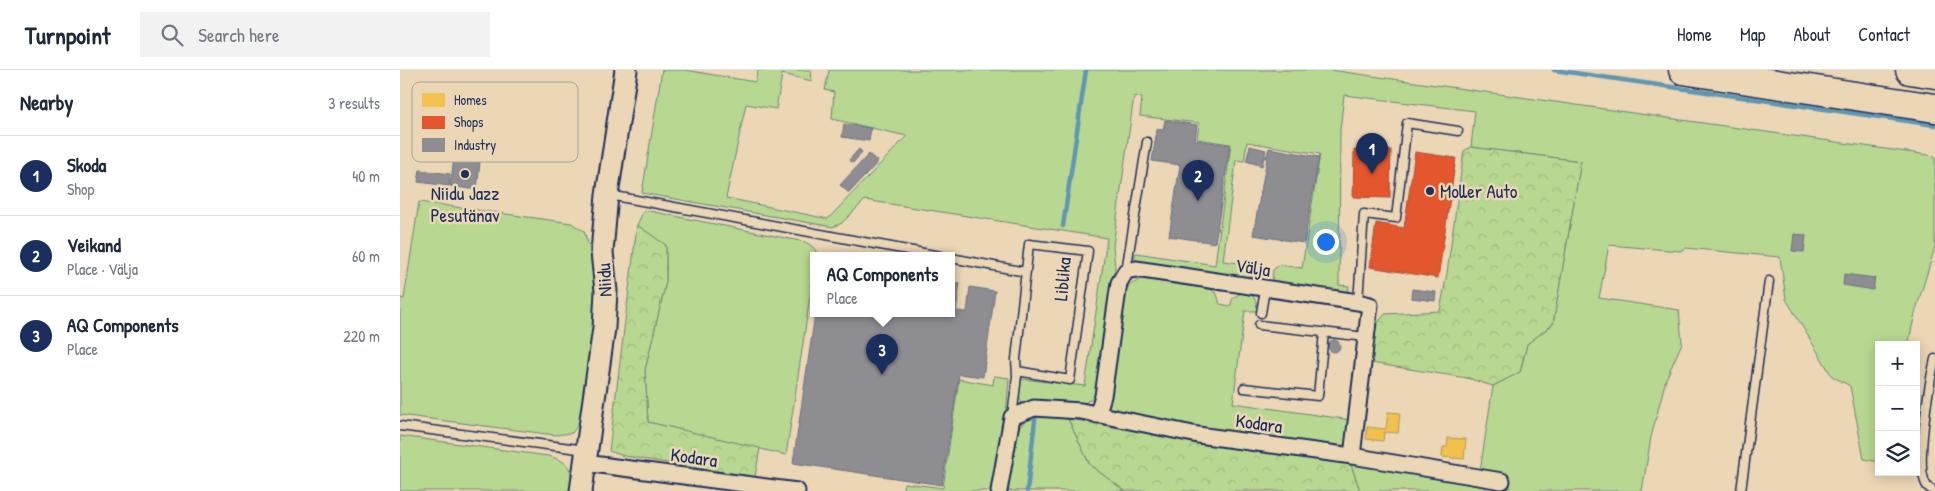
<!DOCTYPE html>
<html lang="en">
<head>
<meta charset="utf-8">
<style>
  body { margin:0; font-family:"Patrick Hand",sans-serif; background:#f2f2f3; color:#1f2937 }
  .controls { position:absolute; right:15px; bottom:15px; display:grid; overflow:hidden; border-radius:0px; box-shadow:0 2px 12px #0003 }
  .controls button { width:45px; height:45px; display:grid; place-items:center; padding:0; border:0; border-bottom:1px solid #e0e1e3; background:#fff; color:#1f2937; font:25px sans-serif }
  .you { position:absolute; left:925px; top:171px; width:18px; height:18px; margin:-12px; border:4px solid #fff; border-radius:50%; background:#1a73e8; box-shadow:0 0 0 8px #1a73e833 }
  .badge { display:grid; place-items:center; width:32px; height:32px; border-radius:50%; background:#1b2f5e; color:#fff; font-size:16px; font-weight:700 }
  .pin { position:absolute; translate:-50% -41px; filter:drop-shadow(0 1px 2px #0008) }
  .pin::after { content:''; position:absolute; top:26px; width:18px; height:15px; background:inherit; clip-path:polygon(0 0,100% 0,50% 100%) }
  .popup { position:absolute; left:410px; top:182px; width:145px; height:65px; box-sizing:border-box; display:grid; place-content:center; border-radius:0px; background:#fff; filter:drop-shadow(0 1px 4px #0005); font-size:16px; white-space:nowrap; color:#747a83 }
  .popup b { font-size:19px; color:#1f2937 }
  .popup::after { content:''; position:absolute; left:50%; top:100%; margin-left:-10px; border:10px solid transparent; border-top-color:#fff }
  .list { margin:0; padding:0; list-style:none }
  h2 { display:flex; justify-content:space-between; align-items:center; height:65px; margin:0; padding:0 20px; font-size:21px }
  h2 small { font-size:16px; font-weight:400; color:#747a83 }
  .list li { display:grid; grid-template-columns:32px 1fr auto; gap:15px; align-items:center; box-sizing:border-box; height:80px; padding:0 20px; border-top:1px solid #e0e1e3 }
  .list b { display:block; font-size:19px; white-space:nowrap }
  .list p { margin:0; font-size:16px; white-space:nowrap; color:#747a83 }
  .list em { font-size:16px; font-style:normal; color:#747a83 }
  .icon { flex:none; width:28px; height:28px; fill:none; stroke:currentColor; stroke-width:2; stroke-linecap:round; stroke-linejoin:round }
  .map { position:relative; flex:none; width:1535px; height:421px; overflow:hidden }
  header { display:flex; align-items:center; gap:30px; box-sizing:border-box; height:70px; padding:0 25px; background:#fff; border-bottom:1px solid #e0e1e3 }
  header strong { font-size:24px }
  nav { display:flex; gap:28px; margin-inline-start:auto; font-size:18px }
  .search { width:350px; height:45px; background:#f2f2f3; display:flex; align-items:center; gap:12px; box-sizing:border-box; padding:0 18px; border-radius:0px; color:#747a83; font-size:19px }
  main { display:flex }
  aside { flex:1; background:#fff }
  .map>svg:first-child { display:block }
  .grass { fill:#b8d891; stroke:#6a8478 }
  .forest { fill:url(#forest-crowns); stroke:#6a8478 }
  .homes { fill:#f2c14e; stroke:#b29553 }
  .shops { fill:#e4572e; stroke:#a84b3c }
  .industry { fill:#8d8d92; stroke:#6b7182 }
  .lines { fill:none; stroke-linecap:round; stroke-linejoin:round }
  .stream { stroke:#5f97b2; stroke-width:4.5 }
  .lane-casing { stroke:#1b2f5e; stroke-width:11 }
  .street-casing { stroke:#1b2f5e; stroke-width:19 }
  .secondary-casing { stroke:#1b2f5e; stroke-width:25 }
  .highway-casing { stroke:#1b2f5e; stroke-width:31 }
  .lane { stroke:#ebd6b5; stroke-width:8 }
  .street { stroke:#ebd6b5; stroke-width:15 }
  .secondary { stroke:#ebd6b5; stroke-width:21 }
  .highway { stroke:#ebd6b5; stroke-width:28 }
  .poi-dot { fill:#1b2f5e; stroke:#ebd6b5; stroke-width:2 }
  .labels { text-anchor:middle; stroke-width:5; stroke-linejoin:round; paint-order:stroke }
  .poi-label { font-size:19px; fill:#1b2f5e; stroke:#ebd6b5; text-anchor:start }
  .street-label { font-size:19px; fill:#1b2f5e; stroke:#ebd6b5 }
  .key { fill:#ebd6b5; stroke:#ada49b; stroke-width:1 }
  .key-label { font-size:14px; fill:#1b2f5e }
</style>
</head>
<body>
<header>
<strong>Turnpoint</strong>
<div class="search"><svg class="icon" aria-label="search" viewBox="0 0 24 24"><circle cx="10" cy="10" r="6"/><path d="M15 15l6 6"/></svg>Search here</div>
<nav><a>Home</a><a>Map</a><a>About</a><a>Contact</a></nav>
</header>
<main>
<aside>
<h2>Nearby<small>3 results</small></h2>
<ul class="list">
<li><span class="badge">1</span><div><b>Skoda</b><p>Shop</p></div><em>40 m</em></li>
<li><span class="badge">2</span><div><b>Veikand</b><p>Place · Välja</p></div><em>60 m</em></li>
<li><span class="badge">3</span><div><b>AQ Components</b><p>Place</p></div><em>220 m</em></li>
</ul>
</aside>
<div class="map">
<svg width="1535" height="421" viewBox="0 0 1535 421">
  <defs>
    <pattern id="forest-crowns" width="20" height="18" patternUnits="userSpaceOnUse" patternTransform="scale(1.25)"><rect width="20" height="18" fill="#b8d891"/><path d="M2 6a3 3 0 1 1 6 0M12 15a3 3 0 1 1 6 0" fill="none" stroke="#9eba7f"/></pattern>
  </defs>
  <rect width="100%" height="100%" fill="#ebd6b5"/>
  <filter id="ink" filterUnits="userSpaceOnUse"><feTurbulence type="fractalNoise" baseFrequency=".02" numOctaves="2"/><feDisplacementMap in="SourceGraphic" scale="10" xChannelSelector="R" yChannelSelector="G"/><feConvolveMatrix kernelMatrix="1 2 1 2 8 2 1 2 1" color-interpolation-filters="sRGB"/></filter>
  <g filter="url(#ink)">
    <path class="grass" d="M 262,0 L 285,0 L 355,12 L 358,0 L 411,0 L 412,11 L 382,4 L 376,39 L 346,34 L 326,128 L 428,149 L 507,66 L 432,49 L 434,22 L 425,20 L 429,0 L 930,0 L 1535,86 L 1535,177 L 1515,243 L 1508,275 L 1479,275 L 1479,392 L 1464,389 L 1450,316 L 1432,306 L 1386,229 L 1380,187 L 1286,178 L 1280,181 L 1209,175 L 1199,228 L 1279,240 L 1282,273 L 1266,309 L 1251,367 L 1242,421 L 960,421 L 950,392 L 1110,418 L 1110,409 L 1080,401 L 1093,316 L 1120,302 L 1127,274 L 1153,254 L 1181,91 L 1071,77 L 1075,41 L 944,25 L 940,60 L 939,215 L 949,216 L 948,222 L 945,224 L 872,213 L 873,200 L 879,195 L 902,198 L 920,84 L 847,72 L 844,91 L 836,90 L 823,191 L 846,194 C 851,200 851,204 847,211 L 743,194 L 734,188 L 736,183 L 815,195 L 831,74 L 797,69 L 799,53 L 740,46 L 742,28 L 734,26 L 713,176 L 715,198 L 697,324 C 681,341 665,332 645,331 C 637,331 629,332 622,334 L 619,325 L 621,309 L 685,316 L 707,168 L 465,130 L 442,153 L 433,157 L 242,123 Z
      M 19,132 L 171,153 L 184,161 L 191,183 L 196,230 L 190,302 L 182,349 L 172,363 L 155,365 L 0,345 L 0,228 L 4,229 Z
      M 244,140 L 405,172 C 411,175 417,179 417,186 L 413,186 L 413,207 L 386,385 L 248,352 L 245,300 L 266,212 L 266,176 L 237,155 Z
      M 741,209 L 810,219 L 817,224 L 820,234 L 830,236 L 833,228 L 841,223 L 853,226 L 857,234 L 857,241 L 845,241 L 833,333 L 951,350 L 949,372 L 944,376 L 932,379 L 797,361 L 707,339 L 710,330 L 726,220 L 730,215 Z
      M 594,306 L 609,308 L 606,346 L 592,421 L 508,421 L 503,418 L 504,413 L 543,418 L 559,309 L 593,315 Z
      M 648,346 L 668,349 L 690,395 L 725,421 L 607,421 L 617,359 L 627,350 Z
      M 0,366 L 148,386 C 170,392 173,398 170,421 L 0,421 Z"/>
    <path class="forest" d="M 1071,77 L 1181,91 L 1153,254 L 1127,274 L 1120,302 L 1093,316 L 1067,308 L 971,293 L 976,255 L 985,244 L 1040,241 L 1047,203 L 1064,81 Z
      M 237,155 L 266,175 L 266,212 L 245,300 L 248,352 L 360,378 L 355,407 L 224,386 L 209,381 Z
      M 668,349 L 950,392 L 960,421 L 725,421 L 690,395 Z"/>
    <path class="homes" d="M 988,342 L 1000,343 L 998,363 L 984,362 L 983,371 L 966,369 L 967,357 L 986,359 Z
      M 1048,368 L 1066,369 L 1064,389 L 1042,387 L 1043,377 L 1047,377 Z"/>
    <path class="shops" d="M 33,36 L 80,43 L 76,68 L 29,61 Z
      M 110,59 L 145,64 L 143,82 L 107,77 Z
      M 954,80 L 991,80 L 990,128 L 953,127 Z
      M 1015,82 L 1056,88 L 1038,208 L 970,197 L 976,153 L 1004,158 Z"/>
    <path class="industry" d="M 765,50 L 797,55 L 795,70 L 830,75 L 815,173 L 769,166 L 780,95 L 752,91 L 757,59 L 763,60 Z
      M 444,54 L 471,58 L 469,71 L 442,67 Z
      M 850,76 L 866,80 L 865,85 L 867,86 L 869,78 L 919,87 L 904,173 L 853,165 L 867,88 L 864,87 L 862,96 L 846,91 Z
      M 459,79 L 462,82 L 453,93 L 449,90 Z
      M 469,84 L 478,92 L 449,123 L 440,115 Z
      M 54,89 L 80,92 L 77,120 L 50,116 Z
      M 20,100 L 50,104 L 49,116 L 18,112 Z
      M 1394,164 L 1406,165 L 1404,182 L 1392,181 Z
      M 1444,204 L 1475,208 L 1473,220 L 1443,215 Z
      M 551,212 L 560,213 L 556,241 L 567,242 L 570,217 L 595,221 L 583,307 L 559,304 L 542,415 L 393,393 L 415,244 L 551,244 Z
      M 1012,219 L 1036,222 L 1035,231 L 1011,228 Z
      M928 276a6 6 0 1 1 12 0a6 6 0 1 1-12 0Z"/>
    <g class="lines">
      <path class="stream" d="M 1154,0 L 1535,55
        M 663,156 L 686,0
        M 627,421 L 635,350"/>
      <g class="lane-casing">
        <path id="lane" d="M 209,125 L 540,186
          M 551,188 L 626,202
          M 726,201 L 747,72
          M 958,232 L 964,144 L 996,148 L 1007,53 L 1058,61
          M 861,243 L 865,219
          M 859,255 L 966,267
          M 844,318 L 918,326 L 924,262
          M 612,347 L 617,306 L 616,289 L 629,174 L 688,181 L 670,310 L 617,301
          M 0,356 L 186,380
          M 1341,421 L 1369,211
          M 1535,421 C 1532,420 1530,419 1528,417 C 1513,402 1530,310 1535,289"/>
      </g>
      <g class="street-casing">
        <path id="street" d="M 697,345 L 703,326 L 719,213 L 726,201 L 736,199 L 958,232 L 970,235 L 952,386
          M 185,393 L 397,421
          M 599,421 L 612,347 L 634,338 L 681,341 L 798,365 L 952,386 L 1102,411"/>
      </g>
      <g class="secondary-casing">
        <path id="secondary" d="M 181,421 L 204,258 L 206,221 L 202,182 L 207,125 L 226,0"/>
      </g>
      <g class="highway-casing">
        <path id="highway" d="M 1283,0 L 1535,38
          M 1510,0 L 1535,4"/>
      </g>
      <use href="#lane" class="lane"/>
      <use href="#street" class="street"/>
      <use href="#secondary" class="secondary"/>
      <use href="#highway" class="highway"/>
    </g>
  </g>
  <g class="poi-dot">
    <circle cx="65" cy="104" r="5"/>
    <circle cx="1030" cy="121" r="5"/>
  </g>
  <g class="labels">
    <g class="poi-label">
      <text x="1040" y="128">Moller Auto</text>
      <text x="65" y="130" text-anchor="middle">Niidu Jazz<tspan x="65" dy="22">Pesutänav</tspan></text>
    </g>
    <g class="street-label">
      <text transform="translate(853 197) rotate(9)" y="7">Välja</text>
      <text transform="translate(662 209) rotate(-85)" y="7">Liblika</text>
      <text transform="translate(204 210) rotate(-93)" y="7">Niidu</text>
      <text transform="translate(859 353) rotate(8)" y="7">Kodara</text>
      <text transform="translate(294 387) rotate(8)" y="7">Kodara</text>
    </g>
  </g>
  <rect x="12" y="12" width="166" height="80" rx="8" class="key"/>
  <rect x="22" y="23" width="23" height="14" fill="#f2c14e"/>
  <rect x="22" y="46" width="23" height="13" fill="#e4572e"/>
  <rect x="22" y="68" width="23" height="14" fill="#8d8d92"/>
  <g class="key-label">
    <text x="54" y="35">Homes</text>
    <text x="54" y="57">Shops</text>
    <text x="54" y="80">Industry</text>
  </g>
</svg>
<div class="controls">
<button>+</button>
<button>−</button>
<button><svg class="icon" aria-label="layers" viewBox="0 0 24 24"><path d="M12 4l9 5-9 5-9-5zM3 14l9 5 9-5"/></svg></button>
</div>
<div class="you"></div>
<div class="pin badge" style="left:972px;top:104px">1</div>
<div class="pin badge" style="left:798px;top:131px">2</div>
<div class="pin badge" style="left:482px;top:305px">3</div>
<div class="popup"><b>AQ Components</b>Place</div>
</div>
</main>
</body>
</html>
